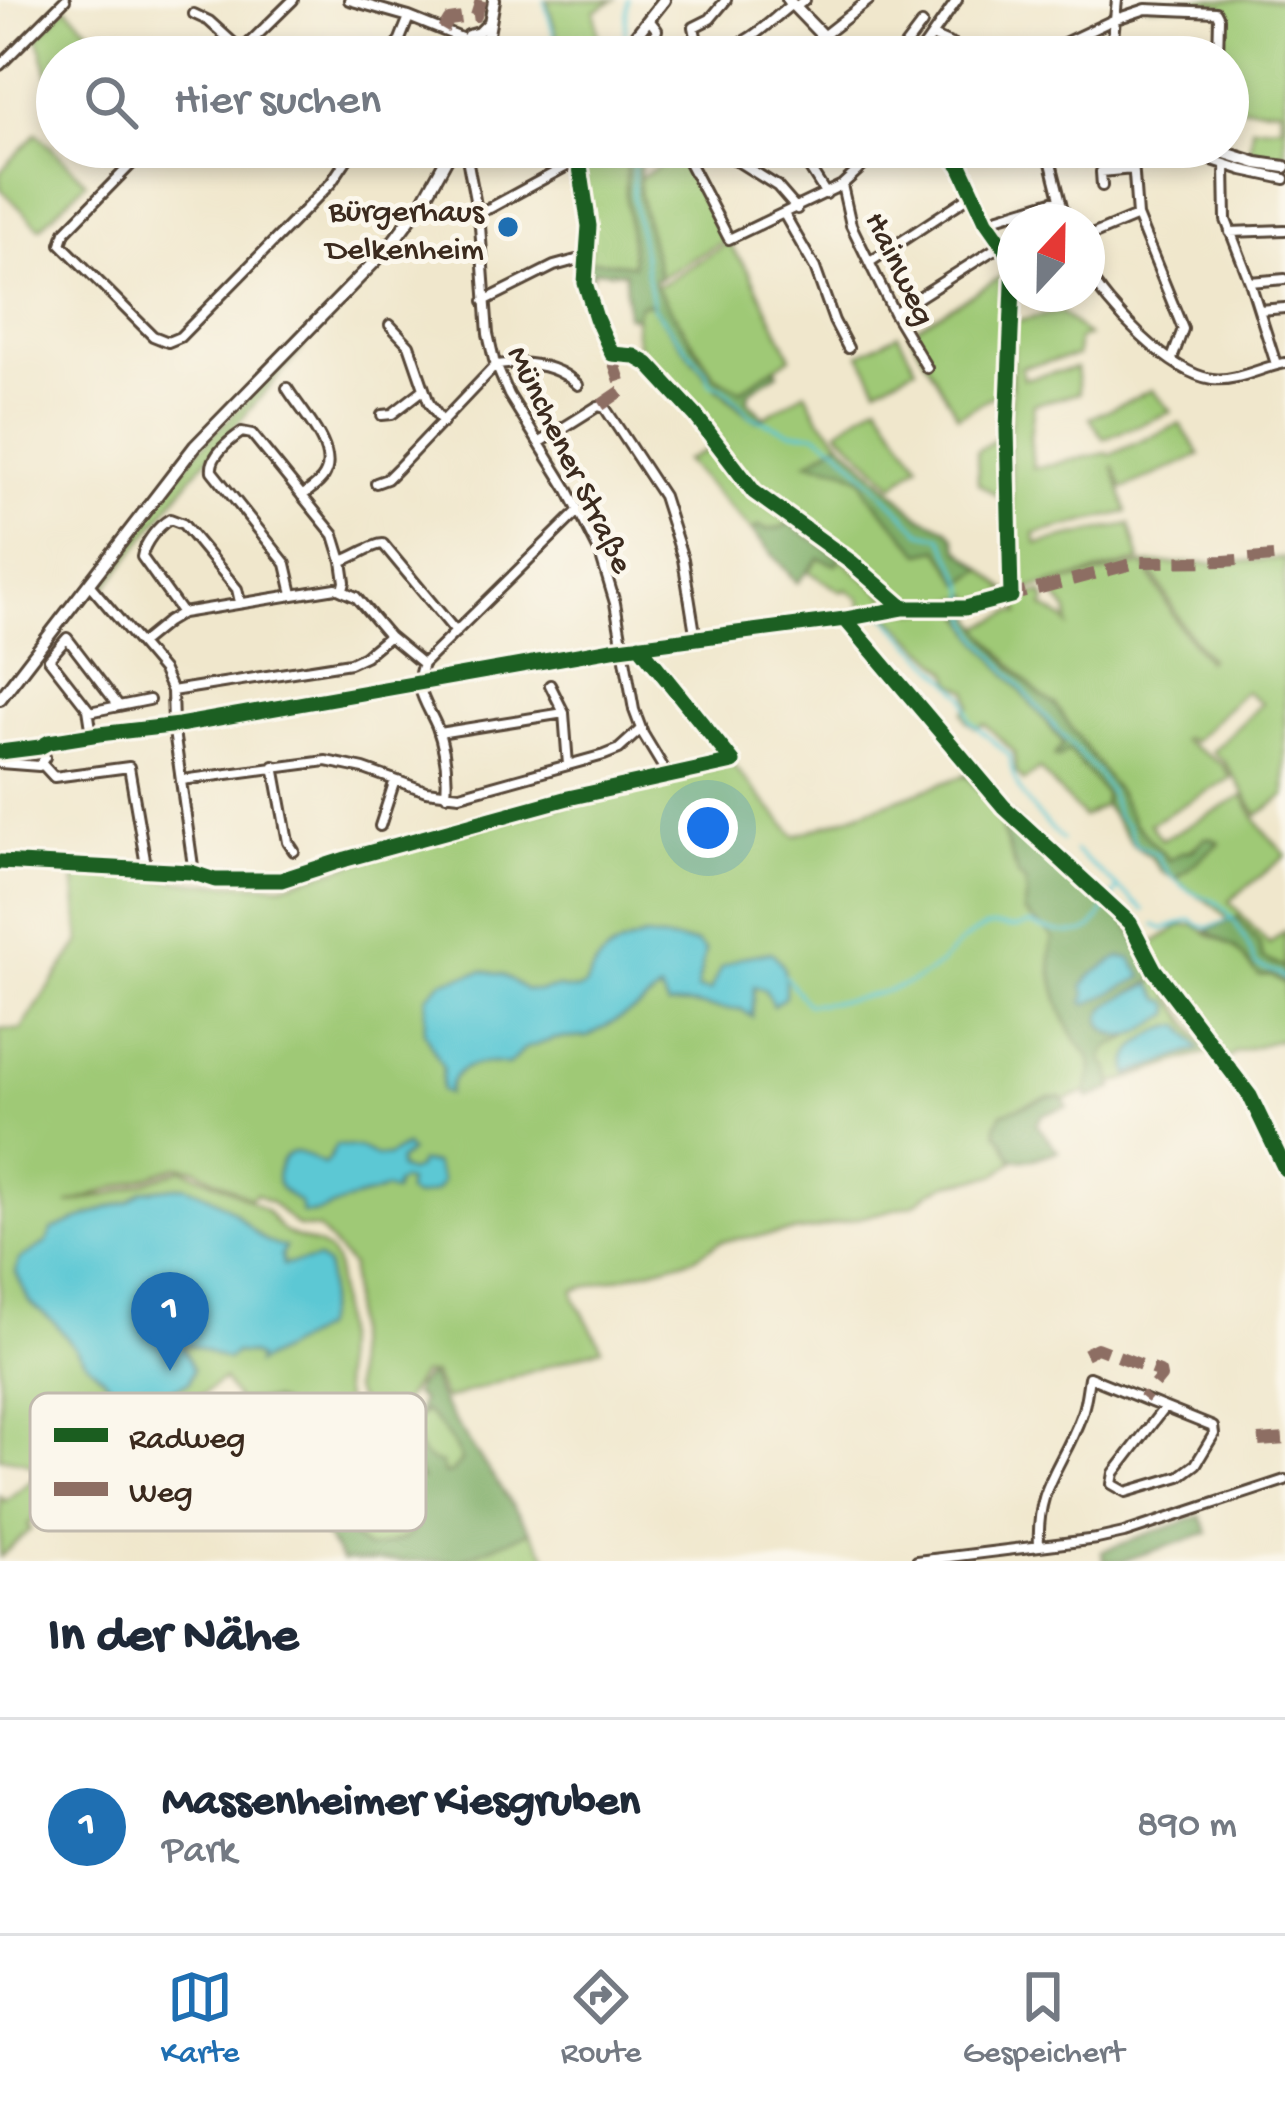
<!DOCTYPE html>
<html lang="de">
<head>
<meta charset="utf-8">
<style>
  body { margin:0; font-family:"Gochi Hand",sans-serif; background:#f6f6f7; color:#1f2937 }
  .compass { position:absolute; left:997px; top:204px; width:108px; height:108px; border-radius:50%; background:#fff; box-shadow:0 6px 18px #0003; rotate:22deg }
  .you { position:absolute; left:708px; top:828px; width:42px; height:42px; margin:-30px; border:9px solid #fff; border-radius:50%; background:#1a73e8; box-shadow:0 0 0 18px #1a73e833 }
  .badge { display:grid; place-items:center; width:78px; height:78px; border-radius:50%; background:#1f6fb2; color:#fff; font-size:39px; font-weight:700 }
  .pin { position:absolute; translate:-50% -99px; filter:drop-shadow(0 3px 6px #0008) }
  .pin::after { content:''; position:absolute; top:63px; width:42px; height:36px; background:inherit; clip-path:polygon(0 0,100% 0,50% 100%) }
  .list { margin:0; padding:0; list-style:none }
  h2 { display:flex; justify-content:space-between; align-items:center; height:156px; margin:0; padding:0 48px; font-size:51px }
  h2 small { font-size:39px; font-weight:400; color:#747a83 }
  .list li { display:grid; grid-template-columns:78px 1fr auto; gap:36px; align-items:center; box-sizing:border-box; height:216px; padding:0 48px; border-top:3px solid #e0e1e3 }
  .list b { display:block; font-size:45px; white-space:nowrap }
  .list p { margin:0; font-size:39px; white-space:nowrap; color:#747a83 }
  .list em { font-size:39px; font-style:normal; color:#747a83 }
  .icon { flex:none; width:66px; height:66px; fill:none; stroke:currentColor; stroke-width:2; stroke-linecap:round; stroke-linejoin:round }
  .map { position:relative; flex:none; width:1285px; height:1561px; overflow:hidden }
  .search { position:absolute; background:#fff; box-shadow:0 6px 18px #0003; left:36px; right:36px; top:36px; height:132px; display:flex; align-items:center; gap:30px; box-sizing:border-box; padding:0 42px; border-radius:66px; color:#747a83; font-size:45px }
  .sheet { height:372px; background:#fff }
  nav { display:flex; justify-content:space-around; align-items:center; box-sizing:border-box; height:168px; border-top:3px solid #e0e1e3; background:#fff; font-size:33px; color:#747a83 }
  nav a { display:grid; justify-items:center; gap:6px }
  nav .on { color:#1f6fb2 }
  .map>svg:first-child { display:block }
  .green { fill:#9fc976; stroke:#6d7a4a; stroke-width:3 }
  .forest { fill:#7fad67; stroke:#5d6c42; stroke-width:3; fill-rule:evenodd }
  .water { fill:#5cc8d4; stroke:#4c7979; stroke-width:3 }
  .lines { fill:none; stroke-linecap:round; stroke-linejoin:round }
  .stream { stroke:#5cc8d4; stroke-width:3 }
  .minor-casing { stroke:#564638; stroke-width:14 }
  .major-casing { stroke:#564638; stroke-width:16 }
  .minor { stroke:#fff; stroke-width:8 }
  .major { stroke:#fff; stroke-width:10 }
  .quiet { stroke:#8d6e63; stroke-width:12; stroke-dasharray:24 12; stroke-linecap:butt }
  .cycleway-casing { stroke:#fbf7ec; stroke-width:22 }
  .cycleway { stroke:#1b5e20; stroke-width:15 }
  .poi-dot { fill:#1f6fb2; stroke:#fbf7ec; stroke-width:4.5 }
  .labels { text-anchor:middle; stroke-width:10; stroke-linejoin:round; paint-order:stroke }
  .poi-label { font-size:33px; fill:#3b2a1e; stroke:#fbf7ec; text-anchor:end }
  .street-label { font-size:33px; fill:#3b2a1e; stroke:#fbf7ec }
  .key { fill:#fbf7ec; stroke:#c1baae; stroke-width:3 }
  .key-label { font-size:33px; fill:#3b2a1e }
</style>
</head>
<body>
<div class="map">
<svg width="1285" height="1561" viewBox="0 0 1285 1561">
  <rect width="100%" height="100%" fill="#fbf7ec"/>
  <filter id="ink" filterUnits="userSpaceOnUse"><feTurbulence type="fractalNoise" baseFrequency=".00833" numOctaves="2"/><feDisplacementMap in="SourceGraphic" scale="24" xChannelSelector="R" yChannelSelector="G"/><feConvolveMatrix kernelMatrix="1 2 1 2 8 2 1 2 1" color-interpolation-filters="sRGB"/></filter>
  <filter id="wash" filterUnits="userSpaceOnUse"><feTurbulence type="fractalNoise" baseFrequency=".004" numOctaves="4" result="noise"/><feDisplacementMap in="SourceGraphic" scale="48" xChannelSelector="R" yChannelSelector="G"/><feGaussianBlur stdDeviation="2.7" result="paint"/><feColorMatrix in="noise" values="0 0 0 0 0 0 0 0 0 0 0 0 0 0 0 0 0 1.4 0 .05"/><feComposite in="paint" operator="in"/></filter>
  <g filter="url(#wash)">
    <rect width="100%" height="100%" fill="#f0e7cc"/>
    <path class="green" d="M 547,0 L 614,0 L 595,11 L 601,57 L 563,57 Z
      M 1148,0 L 1285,0 L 1285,163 L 1249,157 L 1252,127 L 1281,125 L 1280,108 L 1234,107 L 1236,96 L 1228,81 L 1228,57 L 1222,57 L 1223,6 L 1148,6 Z
      M 66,7 L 97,37 L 78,57 L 57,57 L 57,79 L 51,85 L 38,37 Z
      M 37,133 L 86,182 L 40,228 L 0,188 L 0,172 Z
      M 579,147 L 627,147 L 626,194 L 634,266 L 589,260 L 591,232 Z
      M 681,153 L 725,240 L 660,278 L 639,193 L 640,178 Z
      M 728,243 L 750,273 L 791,357 L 741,390 L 715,376 L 655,285 L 662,284 Z
      M 1011,271 L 1009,386 L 958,416 L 909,332 Z
      M 649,303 L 704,372 C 709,384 746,415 759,420 L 806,392 L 818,416 L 841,441 L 810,462 L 842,468 L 864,479 L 939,549 L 962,583 L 983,569 L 1009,592 L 973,602 L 972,595 L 937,606 L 908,606 L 860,566 L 757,491 C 734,468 718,440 698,415 C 682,396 649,372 641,351 C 634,335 634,320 640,304 Z
      M 1060,312 L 1088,336 L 1078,339 L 1077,356 L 1021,367 L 1023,379 L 1076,368 L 1079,393 L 1034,404 L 1030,437 L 1033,468 L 1107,453 L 1110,455 L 1180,424 L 1200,455 L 1123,489 L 1113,465 L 1127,512 L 1034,534 L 1037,544 L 1130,524 L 1140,561 L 1014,593 L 1010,431 L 1014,322 Z
      M 898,334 L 916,367 L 878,387 L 860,354 Z
      M 303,342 L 303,348 L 197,470 L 104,590 L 103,577 L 196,453 Z
      M 1152,390 L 1171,412 L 1104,439 L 1090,418 Z
      M 878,402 L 919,464 L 894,485 L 838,430 Z
      M 1006,433 L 1007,502 L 978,483 L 977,451 Z
      M 715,446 L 749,490 L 790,523 C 779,529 770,533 759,526 L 752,531 L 685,461 Z
      M 819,558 L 835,564 L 840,558 L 898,606 L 862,613 L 860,599 L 846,589 L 842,592 L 808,571 Z
      M 1285,558 L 1285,796 L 1258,815 L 1225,762 L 1212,752 L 1262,703 L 1245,691 L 1193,742 L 1185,738 L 1182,740 L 1223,765 L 1231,778 L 1150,824 L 1162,840 L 1243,796 L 1262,829 L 1285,854 L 1285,857 L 1229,901 L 1269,944 L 1285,931 L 1285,968 L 1263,958 L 1238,918 L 1229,922 C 1215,898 1195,900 1176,879 L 1219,843 L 1218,841 L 1199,843 C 1191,852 1179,854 1169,860 L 1134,823 L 1119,794 L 1054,704 L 1041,698 L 979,628 L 1013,612 L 1020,613 L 1015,602 L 1020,597 L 1042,593 L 1046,601 L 1043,607 L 1064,619 L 1068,625 L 1068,612 L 1047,586 L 1144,564 L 1180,627 L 1207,661 L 1209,659 L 1183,626 L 1148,564 L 1228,563 Z
      M 961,610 L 977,638 L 1105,794 L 1104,805 L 1083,817 L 1039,769 L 1024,781 L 1016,772 L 1014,752 L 985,724 L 976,728 L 967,721 L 963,712 L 970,706 L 968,691 L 953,682 L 948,671 L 885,612 Z
      M 731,763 L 795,836 L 968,774 L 1040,845 L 1115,911 L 1208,1052 L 1058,1102 L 1011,1124 L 1012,1162 L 996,1175 L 948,1184 L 928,1193 L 915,1204 L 815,1229 L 721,1241 L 694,1258 L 574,1290 L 575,1299 L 602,1348 L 445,1400 L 433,1374 L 421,1374 L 391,1420 L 366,1416 L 353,1390 L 351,1266 L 319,1229 L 298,1227 L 273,1204 L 256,1194 L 250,1198 L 196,1169 L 179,1166 L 68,1204 L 112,1194 L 182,1169 C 210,1179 240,1193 265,1210 C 272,1216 276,1225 283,1231 C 301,1244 327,1239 336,1264 C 338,1270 337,1276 337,1282 C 338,1301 341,1320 341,1338 C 340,1369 336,1426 376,1433 C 403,1438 420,1417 437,1399 L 551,1561 L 458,1561 L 515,1536 L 343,1561 L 223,1379 L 90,1478 L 82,1478 L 69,1492 L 64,1488 L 28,1525 L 31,1529 L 0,1557 L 0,1496 L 5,1501 L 37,1476 L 33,1466 L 23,1461 L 0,1457 L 0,1029 L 21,1030 L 80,942 L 74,871 L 199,883 L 282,885 L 461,831 Z
      M 1195,925 L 1211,936 L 1226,941 L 1285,984 L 1285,1038 L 1235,1052 L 1226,1060 L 1157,968 L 1147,947 L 1180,926 Z"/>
    <path class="forest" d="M 627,147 L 641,147 L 639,193 L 660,278 L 655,279 L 655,285 L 714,376 L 741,390 L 775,367 L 778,373 L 749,392 L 748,401 L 764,417 L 758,420 C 745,415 709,384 703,372 L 649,303 L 640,305 L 635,317 L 627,316 L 625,272 L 594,270 L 592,277 L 587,276 L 589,260 L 633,265 L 626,194 Z
      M 841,441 L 919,516 L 948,529 L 955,537 L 959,549 L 983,569 L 962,584 L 939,549 L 921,553 L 867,493 L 863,479 L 842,468 L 808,462 Z
      M 790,523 L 840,558 L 836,565 L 819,558 L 797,583 L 752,531 L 759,526 L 766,530 L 780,528 Z
      M 972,609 C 977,632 1032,694 1054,704 L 1119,794 L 1134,823 L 1169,860 L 1182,852 L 1193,850 L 1205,838 L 1212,838 L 1219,843 L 1176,879 L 1162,872 L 1151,857 L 1133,845 L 1104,805 L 1105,794 L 1069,750 L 1058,758 L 1054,756 L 1064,743 L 977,638 L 961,610 Z
      M 971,772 L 1041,848 L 1128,924 L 1157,978 C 1137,994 1101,999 1103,1027 L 1113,1035 L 1131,1036 C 1119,1047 1104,1040 1103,1062 L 1109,1068 L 1114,1088 L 1088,1098 C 1084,1084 1095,1075 1091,1062 C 1089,1053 1080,1046 1075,1038 C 1060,1015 1045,965 1053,938 C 1045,926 1032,923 1024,911 L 1027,895 L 1025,882 L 1018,875 L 995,810 L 965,774 Z
      M 1238,917 L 1259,943 L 1263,958 L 1285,968 L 1285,984 L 1271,975 L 1259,976 L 1235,948 L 1207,931 Z
      M 1049,1097 L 1061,1097 L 1068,1107 L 1043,1114 L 1036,1124 L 1058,1151 L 1033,1159 L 1014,1160 C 1005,1151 1007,1141 997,1133 L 996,1126 L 1002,1113 Z
      M 427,1376 L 431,1377 L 442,1403 L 530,1531 L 458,1561 L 342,1561 L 236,1401 L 273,1400 L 293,1412 L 292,1439 L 338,1443 L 356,1441 L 365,1432 C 382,1437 401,1434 416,1439 C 420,1455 425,1460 441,1464 L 444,1474 L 451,1473 L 461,1461 C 454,1442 439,1424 424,1410 L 417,1417 L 421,1400 L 414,1395 L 416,1387 ZM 404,1447 L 411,1464 L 422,1479 L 395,1481 L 380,1486 L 387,1491 L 401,1491 C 403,1505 410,1507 414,1519 C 422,1540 383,1545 368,1549 C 334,1526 318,1487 300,1452 L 328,1448 L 342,1456 L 373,1452 L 375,1455 L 386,1454 Z
      M 1201,1516 L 1208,1533 L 1122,1561 L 1104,1561 L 1102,1551 Z"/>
    <path class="water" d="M 645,937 L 696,943 L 705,951 L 697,989 L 710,991 L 721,967 L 742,957 L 771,952 C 788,966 785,976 785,997 L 773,1006 L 765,990 L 754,986 L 752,1017 L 741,1009 C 716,1011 693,1001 668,1006 L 660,991 L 640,1007 L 587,1037 L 554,1039 L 524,1049 L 508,1065 C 483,1060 451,1064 448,1094 L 441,1090 L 443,1068 L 424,1032 L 427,996 L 442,981 L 483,971 L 503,975 L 526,990 L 538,991 L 556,988 L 576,990 L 585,986 C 599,954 611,947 645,937 Z
      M 1119,957 L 1130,958 L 1143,977 L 1086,1005 L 1083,1002 L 1086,995 L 1083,986 L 1090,976 Z
      M 1151,984 L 1162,1000 L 1168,1001 L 1172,1008 L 1171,1014 C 1158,1021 1142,1034 1127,1036 C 1111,1038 1091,1022 1107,1007 C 1118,997 1138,991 1151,984 Z
      M 1182,1025 L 1200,1049 L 1129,1075 C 1121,1047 1159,1027 1182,1025 Z
      M 336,1145 L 360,1148 L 376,1156 L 388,1156 L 405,1146 L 410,1152 L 399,1161 L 399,1169 L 409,1172 L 417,1168 L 419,1162 L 434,1164 L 442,1182 L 435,1192 L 414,1197 L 407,1193 L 407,1182 L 401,1180 L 396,1184 L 394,1193 L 385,1189 C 374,1195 366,1195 354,1199 C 335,1204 322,1215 302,1213 L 300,1203 C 293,1198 281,1192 278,1183 C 275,1172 283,1151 296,1152 C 304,1152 315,1161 324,1164 L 329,1159 Z
      M 184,1186 C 200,1192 215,1197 229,1208 C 247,1222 261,1246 285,1247 L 281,1255 L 283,1265 L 318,1259 L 327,1266 C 329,1285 328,1311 320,1329 L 256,1364 L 257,1358 L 250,1354 L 235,1353 L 227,1360 C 212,1356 197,1343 182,1345 L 193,1369 L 189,1382 C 171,1389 157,1400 137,1403 L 116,1389 L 84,1360 L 56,1324 L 29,1301 L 16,1272 L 19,1260 L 47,1242 L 52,1230 L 107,1208 L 129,1202 L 143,1191 Z"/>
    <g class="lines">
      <path class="stream" d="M 544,0 L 560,57
        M 624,46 L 628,0
        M 608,57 L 621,46
        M 634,147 L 633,198 L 653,307 L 706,372 L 710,383 L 723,388 L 751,416 L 791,432 L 814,433 L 838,447 L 921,532 L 942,537 L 966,586 L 971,622 L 978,636 L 1044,715 L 1098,774 L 1111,795 L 1117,816 L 1128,826 L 1135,844 L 1156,854 C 1164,870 1179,886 1196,894 C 1204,897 1216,900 1222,906 C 1238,923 1248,943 1256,965 L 1278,973 L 1285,979
        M 885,616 L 964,696 L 970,721 L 1010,756 C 1011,792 1038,815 1062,840
        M 1075,851 L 1144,910
        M 1110,901 L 1118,888
        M 1155,925 L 1163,929 L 1191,920 C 1207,932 1212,927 1230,919
        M 785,976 L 807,1004 C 845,1003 911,991 940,964 C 954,950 965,936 984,928 C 1001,921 1008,933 1029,924 C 1042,929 1077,939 1090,929 C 1096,924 1104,911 1108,904"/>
    </g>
  </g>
  <g filter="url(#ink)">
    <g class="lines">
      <g class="minor-casing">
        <path id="minor" d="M 349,0 L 409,17 L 486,48
          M 795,7 L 805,0
          M 194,14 L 209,21 L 241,50
          M 468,35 L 479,32 L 490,21
          M 823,36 L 869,0
          M 932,36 L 962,49 L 989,57
          M 698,46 L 694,27 L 710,19 L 726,0
          M 235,57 L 293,0
          M 393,57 L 409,17
          M 649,57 L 657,30 L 650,21
          M 686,57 L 686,50 C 700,46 711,49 725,48 C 749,45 773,18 792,4
          M 808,57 L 826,40
          M 897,57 L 922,24
          M 917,57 L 957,0
          M 1024,57 L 1047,51 L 1113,20 L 1146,9 L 1216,12 L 1219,18 L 1218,57
          M 1111,57 L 1117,0
          M 0,65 L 65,0
          M 148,147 L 65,232 L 61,244 L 153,336 L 168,342 L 180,337 L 331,183 L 355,147
          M 468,147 L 467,158 L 480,226 L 488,334 L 494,360 L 509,395 L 568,490 L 600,553 L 615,603 L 634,710 L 643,734 L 666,772
          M 681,147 L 729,239 L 842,185 L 883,147
          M 715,147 L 777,186 L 797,209
          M 943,147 C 975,179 981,231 1015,261
          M 1047,147 L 1066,222
          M 1132,147 L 1137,216 L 1183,329 L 1172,359
          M 1173,147 L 1243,170 L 1285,179
          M 730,155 L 748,147
          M 1225,165 L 1226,220 L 1250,282 L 1276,364
          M 809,167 L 826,194
          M 842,185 L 851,225 L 894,313 L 927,368
          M 1102,186 L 1101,172 L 1133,169
          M 477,212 L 490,208 L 576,161
          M 784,214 L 815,268 L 834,321 L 848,348
          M 986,221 L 1059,199
          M 1230,232 L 1285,230
          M 1087,237 L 1137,216
          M 870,262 L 973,194
          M 1087,270 C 1106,306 1170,373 1212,379 C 1236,382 1262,367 1285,363
          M 1250,282 L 1285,279
          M 484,301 L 554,266 L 576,260
          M 1259,310 L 1285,308
          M 894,313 L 1001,245
          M 390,325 L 409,345 L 429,403 L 443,423
          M 496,365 C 525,361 556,363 578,385
          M 287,388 C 299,409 340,450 324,476 C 320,484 309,490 302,496
          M 382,415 L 392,414 L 423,390
          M 539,443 L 598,406 L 605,408 L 663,496 L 683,559 L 694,627
          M 376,483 L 387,479 L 398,468 L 496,365
          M 342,561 C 355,557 373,544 383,544 L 456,632
          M 293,594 L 286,564 L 212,471 C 210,456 230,440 242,432 L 252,434 L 334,535 L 342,561 L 345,582 L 343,590
          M 182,613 L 142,557 C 144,543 158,526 170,519 L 183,524 L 237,589 L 240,602
          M 140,644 L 167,622 L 182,613 L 336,588 L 356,597 L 389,636 L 423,664
          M 423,664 L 579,510
          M 423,664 C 412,688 428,705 437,727 C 445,749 448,772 446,795
          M 550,685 L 564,713 L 568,765
          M 172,691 L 350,663 L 365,656 L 389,636
          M 89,712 L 119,706
          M 439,733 L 564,713
          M 0,752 C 32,747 60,740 92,735 L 88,709 L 49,659 L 67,638 L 119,706 L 149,700
          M 0,763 L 39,766 L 45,757 L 40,747
          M 42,764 L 54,777 L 129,767 L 147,871
          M 274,766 L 288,842 L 294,851
          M 182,780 L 326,761 L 364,769 L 426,791 L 460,795 L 604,755 L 619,749 L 641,729
          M 380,826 L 395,780
          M 0,862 L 189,872 L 193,866 L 173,724 L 172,691 L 163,671 L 89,584
          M 1039,1546 C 1036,1485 1062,1468 1081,1416 C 1086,1404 1087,1390 1089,1377 L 1213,1427 L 1214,1434 L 1196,1464 L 1180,1476 L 1126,1492 L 1112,1484 L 1114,1473 L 1164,1408
          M 917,1561 L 1097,1539 L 1124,1533 L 1285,1480"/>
      </g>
      <g class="major-casing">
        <path id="major" d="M 788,0 L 843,57
          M 487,41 L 517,57
          M 484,57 L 494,0
          M 619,57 L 664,0
          M 1206,147 L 1257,163 L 1285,167
          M 0,699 L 195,446 L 389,247 L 424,200 L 453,147"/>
      </g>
      <use href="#minor" class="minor"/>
      <use href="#major" class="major"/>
      <path class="quiet" d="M 443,30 L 449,20 L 476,16 L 481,0
        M 601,405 L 623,390 L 608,345
        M 1002,598 L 1140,562 L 1224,561 L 1285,556
        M 1085,1354 L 1097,1348 L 1160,1372 L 1161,1377 L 1143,1399
        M 1259,1441 L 1285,1439"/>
      <g class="cycleway-casing">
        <path id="cycleway" d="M 577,147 L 589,226 L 585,283 L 596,318 L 612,354 L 634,356 L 648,364 L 696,416 L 754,492 L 851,562 L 904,608
          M 845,619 L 1004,807 L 1130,923 L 1154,969 L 1250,1096 L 1285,1169
          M 639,645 L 733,762
          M 0,752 L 40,747 L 49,742 L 99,734 L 179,725 L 612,649 L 845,619 L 904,608 L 965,608 L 1011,596 L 1007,429 L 1014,261 L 986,221 L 960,165 L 943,147
          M 0,862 L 191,872 L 215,880 L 281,880 L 346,859 L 568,798 L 733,762"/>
      </g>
      <use href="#cycleway" class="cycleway"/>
    </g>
  </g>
  <circle class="poi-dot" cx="508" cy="227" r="12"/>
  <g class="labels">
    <g class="poi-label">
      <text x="484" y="220">Bürgerhaus<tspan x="484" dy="38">Delkenheim</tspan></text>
    </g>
    <g class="street-label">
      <text transform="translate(903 267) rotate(64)" y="12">Hainweg</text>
      <text transform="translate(573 458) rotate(64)" y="12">Münchener Straße</text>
    </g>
  </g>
  <rect x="30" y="1393" width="396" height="138" rx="18" class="key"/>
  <rect x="54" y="1428" width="54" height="14" fill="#1b5e20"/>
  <rect x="54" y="1482" width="54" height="14" fill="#8d6e63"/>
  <g class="key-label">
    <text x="129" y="1447">Radweg</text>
    <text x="129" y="1501">Weg</text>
  </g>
</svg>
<svg class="compass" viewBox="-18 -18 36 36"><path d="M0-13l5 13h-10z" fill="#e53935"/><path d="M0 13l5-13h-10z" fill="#747a83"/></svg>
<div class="you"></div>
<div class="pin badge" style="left:170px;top:1371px">1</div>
<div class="search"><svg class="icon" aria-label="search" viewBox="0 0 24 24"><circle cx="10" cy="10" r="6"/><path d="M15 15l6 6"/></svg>Hier suchen</div>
</div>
<section class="sheet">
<h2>In der Nähe<small></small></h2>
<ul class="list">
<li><span class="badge">1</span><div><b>Massenheimer Kiesgruben</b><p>Park</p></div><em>890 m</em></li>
</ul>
</section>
<nav>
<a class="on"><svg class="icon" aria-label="map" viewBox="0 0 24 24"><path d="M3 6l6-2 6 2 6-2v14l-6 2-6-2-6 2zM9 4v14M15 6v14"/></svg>Karte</a>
<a><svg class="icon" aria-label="directions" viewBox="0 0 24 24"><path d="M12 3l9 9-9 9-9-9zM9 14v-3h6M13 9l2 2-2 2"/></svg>Route</a>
<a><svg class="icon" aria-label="saved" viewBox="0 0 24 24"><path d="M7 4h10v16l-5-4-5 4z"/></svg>Gespeichert</a>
</nav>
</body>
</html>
